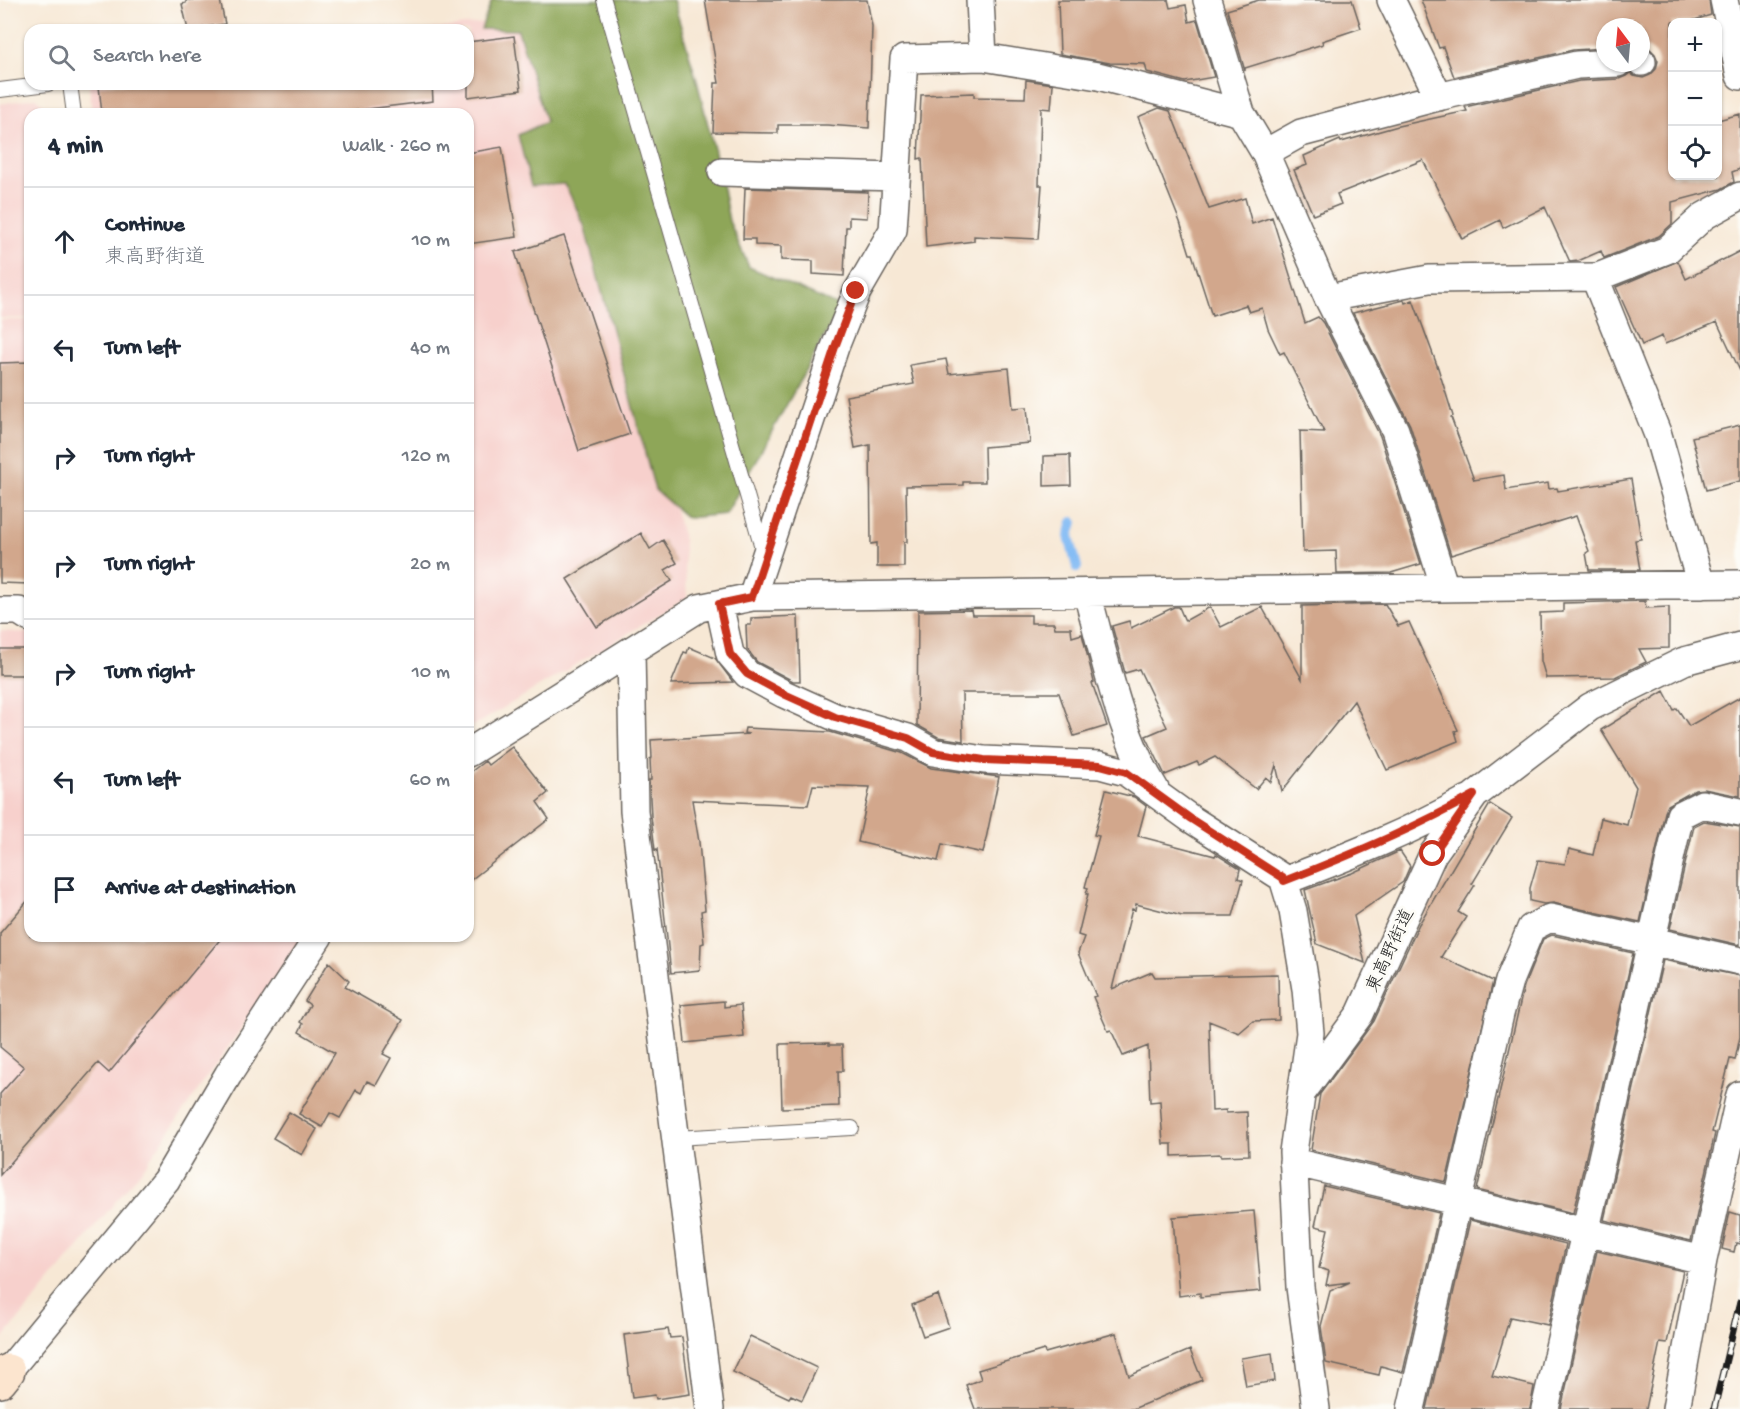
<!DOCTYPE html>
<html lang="en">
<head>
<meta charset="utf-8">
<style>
  body { margin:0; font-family:"Gochi Hand","Klee One",sans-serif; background:#f2f2f3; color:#1f2937 }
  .controls { position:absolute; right:18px; top:18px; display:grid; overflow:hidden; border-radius:12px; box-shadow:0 2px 4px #0004 }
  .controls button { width:54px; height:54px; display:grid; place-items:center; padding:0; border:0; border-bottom:2px solid #e0e1e3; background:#fff; color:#1f2937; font:30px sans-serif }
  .compass { position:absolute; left:1596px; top:18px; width:54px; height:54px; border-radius:50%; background:#fff; box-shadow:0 2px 4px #0004; rotate:344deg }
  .stop { position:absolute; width:18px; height:18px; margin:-14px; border:4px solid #c8321e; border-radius:50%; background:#fff }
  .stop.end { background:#c8321e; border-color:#fff; box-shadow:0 2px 6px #0008 }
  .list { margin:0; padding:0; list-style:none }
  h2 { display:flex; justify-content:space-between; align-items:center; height:78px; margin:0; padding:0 24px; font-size:26px }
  h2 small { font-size:20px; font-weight:400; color:#747a83 }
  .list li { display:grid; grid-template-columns:39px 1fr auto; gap:18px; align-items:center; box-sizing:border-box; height:108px; padding:0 24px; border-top:2px solid #e0e1e3 }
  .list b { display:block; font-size:22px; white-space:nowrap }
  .list p { margin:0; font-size:20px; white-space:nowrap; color:#747a83 }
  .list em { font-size:20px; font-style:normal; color:#747a83 }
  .icon { flex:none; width:33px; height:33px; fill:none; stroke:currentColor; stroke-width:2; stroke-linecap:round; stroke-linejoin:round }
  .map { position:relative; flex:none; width:1740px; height:1409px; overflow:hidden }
  .search { position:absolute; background:#fff; box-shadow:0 2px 4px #0004; left:24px; top:24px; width:450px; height:66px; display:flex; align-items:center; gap:15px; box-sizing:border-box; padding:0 21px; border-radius:18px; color:#747a83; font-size:22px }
  .panel { position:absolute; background:#fff; box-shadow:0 2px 4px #0004; left:24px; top:108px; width:450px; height:834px; border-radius:18px }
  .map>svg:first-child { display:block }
  .built { fill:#f7d0cc }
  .forest { fill:#8ea658; stroke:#55613a; stroke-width:1.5 }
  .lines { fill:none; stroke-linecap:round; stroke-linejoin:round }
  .stream { stroke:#84bcf4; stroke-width:10 }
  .building { fill:#d2a78c }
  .lane-casing { stroke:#69635d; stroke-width:16 }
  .street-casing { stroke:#69635d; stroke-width:30 }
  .secondary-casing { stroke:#69635d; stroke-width:36 }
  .lane { stroke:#fff; stroke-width:14 }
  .street { stroke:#fff; stroke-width:27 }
  .secondary { stroke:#fce5cf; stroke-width:33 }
  .rail-casing { stroke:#1c1c1c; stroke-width:7 }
  .rail { stroke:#fdfcf7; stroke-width:4.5; stroke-dasharray:14; stroke-linecap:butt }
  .route { stroke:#c8321e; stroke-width:8 }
  .labels { text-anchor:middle; stroke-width:6; stroke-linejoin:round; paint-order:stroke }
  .street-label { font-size:18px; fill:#1c1c1c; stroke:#fdfcf7 }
</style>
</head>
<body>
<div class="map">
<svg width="1740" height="1409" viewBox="0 0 1740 1409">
  <rect width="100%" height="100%" fill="#fdfcf7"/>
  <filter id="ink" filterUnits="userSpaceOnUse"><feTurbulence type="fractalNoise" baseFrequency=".0167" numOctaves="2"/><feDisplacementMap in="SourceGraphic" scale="12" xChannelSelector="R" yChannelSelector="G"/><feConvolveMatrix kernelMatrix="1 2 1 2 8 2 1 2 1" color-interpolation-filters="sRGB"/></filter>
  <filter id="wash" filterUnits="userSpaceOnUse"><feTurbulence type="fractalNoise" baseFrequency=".008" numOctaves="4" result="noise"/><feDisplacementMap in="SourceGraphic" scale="24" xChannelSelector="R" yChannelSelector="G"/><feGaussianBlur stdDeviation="1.35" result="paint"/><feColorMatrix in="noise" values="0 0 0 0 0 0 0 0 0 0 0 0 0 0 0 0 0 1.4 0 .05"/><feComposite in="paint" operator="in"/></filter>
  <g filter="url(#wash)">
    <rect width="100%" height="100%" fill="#f7e8d5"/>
    <path class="built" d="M 509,20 L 544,47 L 641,397 L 683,537 L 687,598 L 468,729 L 468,114 L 92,114 L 89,84 L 468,84 L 468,30 L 424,30 Z
      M 36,98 L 54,114 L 30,114 L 30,318 L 0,318 L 0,104 Z
      M 0,320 L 30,320 L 30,513 L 0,513 Z
      M 0,631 L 30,633 L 30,936 L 303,936 L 266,993 L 145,1166 L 0,1342 Z"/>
    <path class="forest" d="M 492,0 L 673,0 L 697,81 L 720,173 L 729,221 L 749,267 L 841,307 L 726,514 L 687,518 L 655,490 L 584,225 L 565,184 L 531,186 L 518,135 L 546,122 L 518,30 L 481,29 Z"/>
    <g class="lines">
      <path class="stream" d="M 1073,522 L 1069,536 L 1077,567"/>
    </g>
    <g id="blocks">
      <path class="building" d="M 186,0 L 220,0 L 225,24 L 188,30 L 182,4 L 186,3 Z
        M 705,0 L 867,0 L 872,26 L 869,128 L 827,125 L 778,125 L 778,133 L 713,132 L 715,83 L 719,83 Z
        M 1058,0 L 1168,0 L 1170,8 L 1186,5 L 1189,22 L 1197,20 L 1214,77 L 1185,82 L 1147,72 L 1145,64 L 1110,63 L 1060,54 Z
        M 1259,0 L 1352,0 L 1361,28 L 1322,41 L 1323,44 L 1245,68 L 1245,71 L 1227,10 Z
        M 1421,0 L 1709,0 L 1711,15 L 1688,22 L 1672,22 L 1672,176 L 1718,176 L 1718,120 L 1740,114 L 1740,169 L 1732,172 L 1734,182 L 1721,189 L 1672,202 L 1672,224 L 1659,236 L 1604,258 L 1601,251 L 1578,261 L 1570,262 L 1545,207 L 1503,228 L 1500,220 L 1462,239 L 1423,160 L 1337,194 L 1341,204 L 1313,215 L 1294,170 L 1307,165 L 1304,156 L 1340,140 L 1341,142 L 1398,126 L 1467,111 L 1465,107 L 1579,81 L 1619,79 L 1626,76 L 1630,73 L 1634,76 L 1643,78 L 1650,75 L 1656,69 L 1658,61 L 1655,54 L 1649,48 L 1641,46 L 1641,27 L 1605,27 L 1605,48 L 1573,50 L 1454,77 L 1443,47 L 1439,48 Z
        M 514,36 L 521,90 L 468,97 L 468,42 Z
        M 1026,80 L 1053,84 L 1051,109 L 1041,108 L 1039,185 L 1042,185 L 1038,239 L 974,236 L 974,241 L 926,247 L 922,158 L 918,159 L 921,95 L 974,93 L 974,97 L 1025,98 Z
        M 115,84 L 432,84 L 433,101 L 327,114 L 102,114 L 99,86 Z
        M 1159,108 L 1170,111 L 1209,209 L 1245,198 L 1252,224 L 1272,217 L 1305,323 L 1318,317 L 1323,323 L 1380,436 L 1421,564 L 1391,573 L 1337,574 L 1336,551 L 1303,552 L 1300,431 L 1324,432 L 1284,352 L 1280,354 L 1268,329 L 1262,308 L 1249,312 L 1246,305 L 1212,316 L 1192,254 L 1190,254 L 1180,222 L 1138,117 Z
        M 502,147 L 517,237 L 468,244 L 468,153 Z
        M 745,188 L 868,192 L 867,218 L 849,217 L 849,227 L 846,227 L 844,276 L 813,274 L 813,261 L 781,260 L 781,246 L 755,245 L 755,239 L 743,239 Z
        M 564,236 L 630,434 L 579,451 L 515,252 Z
        M 1740,251 L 1740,371 L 1717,322 L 1665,344 L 1662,336 L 1642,345 L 1616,287 L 1678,261 L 1686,279 Z
        M 1404,300 L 1405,303 L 1413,300 L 1438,368 L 1453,416 L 1451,417 L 1474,480 L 1504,475 L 1506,490 L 1548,483 L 1549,489 L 1557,488 L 1558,491 L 1631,479 L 1641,539 L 1635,540 L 1640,570 L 1589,570 L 1586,553 L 1589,551 L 1576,516 L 1451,555 L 1410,425 L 1353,313 Z
        M 946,359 L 949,374 L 1009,368 L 1013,408 L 1027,407 L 1030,443 L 984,447 L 985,482 L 963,482 L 963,485 L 906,486 L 907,542 L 904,542 L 904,567 L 877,567 L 877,543 L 871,544 L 870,445 L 855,448 L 846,396 L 914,384 L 910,365 Z
        M 30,362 L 30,584 L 0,583 L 0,363 Z
        M 1740,425 L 1740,481 L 1706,490 L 1692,437 Z
        M 1070,455 L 1071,485 L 1044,486 L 1044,456 Z
        M 641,533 L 650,549 L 663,540 L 677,563 L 665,570 L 672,581 L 597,627 L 567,579 Z
        M 1645,601 L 1646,608 L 1669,607 L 1669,648 L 1639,649 L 1646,662 L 1615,677 L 1546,678 L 1541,661 L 1540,613 L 1563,612 L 1563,603 Z
        M 1385,604 L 1398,626 L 1409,622 L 1458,730 L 1455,731 L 1458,741 L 1387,770 L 1354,701 L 1282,791 L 1276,765 L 1271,782 L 1266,777 L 1256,789 L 1215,757 L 1199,765 L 1197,762 L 1165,775 L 1146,736 L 1167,727 L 1139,669 L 1125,673 L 1112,626 L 1129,621 L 1131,628 L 1174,607 L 1179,607 L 1185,621 L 1210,607 L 1221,627 L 1262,607 L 1302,679 L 1302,606 Z
        M 971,610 L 972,615 L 1031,615 L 1031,623 L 1054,623 L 1055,628 L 1071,628 L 1072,637 L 1082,634 L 1094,682 L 1092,683 L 1107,726 L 1074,736 L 1059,693 L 962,693 L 963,741 L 938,737 L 917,725 L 918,611 Z
        M 798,616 L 800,681 L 793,681 L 757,662 L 747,649 L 746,625 L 751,625 L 751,618 Z
        M 689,647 L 715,658 L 733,682 L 671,684 L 684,652 L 687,653 Z
        M 0,649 L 30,649 L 30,675 L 0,675 Z
        M 1664,691 L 1674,710 L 1677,708 L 1689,726 L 1740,697 L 1740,796 L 1704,789 L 1695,790 L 1668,805 L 1665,812 L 1640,922 L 1553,903 L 1544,904 L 1530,901 L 1530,888 L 1538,860 L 1565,864 L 1569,849 L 1593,855 L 1601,818 L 1627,825 L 1636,787 L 1601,730 Z
        M 745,728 L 830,732 L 902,753 L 931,768 L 999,777 L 983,853 L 942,844 L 938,861 L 858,842 L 870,787 L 813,785 L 808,805 L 692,800 L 699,842 L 705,910 L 701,911 L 704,943 L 701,944 L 700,970 L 671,973 L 657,849 L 655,850 L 651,816 L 649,780 L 651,780 L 650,759 L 652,758 L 651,740 L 749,734 L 744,733 Z
        M 512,747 L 548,793 L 537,802 L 549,819 L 468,882 L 468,774 L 485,761 L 488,765 Z
        M 1106,790 L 1134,797 L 1146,806 L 1138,836 L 1215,856 L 1216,854 L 1240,869 L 1238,878 L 1243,880 L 1233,916 L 1182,916 L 1136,904 L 1135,910 L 1132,909 L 1112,989 L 1152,972 L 1155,977 L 1278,974 L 1279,1020 L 1253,1021 L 1239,1033 L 1209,1021 L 1212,1111 L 1226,1110 L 1226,1113 L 1247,1112 L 1249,1155 L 1221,1156 L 1221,1154 L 1172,1156 L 1172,1144 L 1163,1144 L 1160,1101 L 1150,1102 L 1148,1046 L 1123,1056 L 1111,1030 L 1108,1031 L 1093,997 L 1096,996 L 1078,953 L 1084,937 L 1078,935 L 1088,894 L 1086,894 L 1088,888 L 1085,887 L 1099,836 L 1094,835 Z
        M 1490,804 L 1512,818 L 1472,884 L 1475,885 L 1458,912 L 1466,917 L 1441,957 L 1493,981 L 1446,1182 L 1311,1150 L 1320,1094 L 1374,1021 L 1419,924 Z
        M 1704,821 L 1740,827 L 1740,945 L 1670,929 L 1694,826 Z
        M 1400,851 L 1410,866 L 1403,882 L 1354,916 L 1365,963 L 1317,944 L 1305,890 L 1352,873 Z
        M 30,898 L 30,936 L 223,936 L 109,1073 L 98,1063 L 0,1175 L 0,1094 L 24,1067 L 0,1047 L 0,933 Z
        M 1552,935 L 1633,953 L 1573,1213 L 1477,1190 L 1524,986 L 1543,939 Z
        M 1663,960 L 1740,976 L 1740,1037 L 1735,1060 L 1730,1059 L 1712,1132 L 1715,1133 L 1691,1241 L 1604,1220 Z
        M 329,962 L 349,981 L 345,987 L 403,1020 L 383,1054 L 391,1058 L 376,1085 L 367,1081 L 361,1093 L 356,1090 L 340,1118 L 330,1113 L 322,1127 L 299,1114 L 335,1053 L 299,1032 L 303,1024 L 300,1022 L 310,1005 L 305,1001 Z
        M 724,1001 L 724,1007 L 741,1005 L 744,1037 L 685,1043 L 681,1005 Z
        M 829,1043 L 829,1045 L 842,1045 L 843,1071 L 838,1071 L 839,1106 L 782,1108 L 780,1044 Z
        M 289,1112 L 317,1129 L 302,1155 L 273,1138 Z
        M 1324,1186 L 1439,1213 L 1403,1372 L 1381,1366 L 1379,1375 L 1326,1363 L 1321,1326 L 1330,1291 L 1350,1282 L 1326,1285 L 1329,1271 L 1319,1268 L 1328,1229 L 1315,1226 Z
        M 1254,1211 L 1261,1291 L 1200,1297 L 1200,1293 L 1179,1296 L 1173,1217 Z
        M 1730,1212 L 1740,1215 L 1740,1244 L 1736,1243 L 1734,1252 L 1722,1249 Z
        M 1470,1220 L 1566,1244 L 1548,1325 L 1510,1317 L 1492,1376 L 1534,1386 L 1530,1409 L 1427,1409 Z
        M 1597,1251 L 1683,1271 L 1667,1343 L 1660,1342 L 1646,1409 L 1561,1409 Z
        M 938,1295 L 949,1327 L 923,1336 L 912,1305 Z
        M 668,1329 L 670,1338 L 682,1337 L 690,1394 L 656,1399 L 655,1395 L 632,1398 L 624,1335 Z
        M 1116,1333 L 1129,1376 L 1190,1350 L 1202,1380 L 1133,1409 L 975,1409 L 966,1385 L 981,1379 L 978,1370 L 1044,1350 L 1045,1353 Z
        M 750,1336 L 817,1368 L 802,1400 L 791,1395 L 789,1398 L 733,1372 Z
        M 1272,1353 L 1275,1381 L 1246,1386 L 1241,1358 Z"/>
    </g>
  </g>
  <g filter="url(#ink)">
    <use href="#blocks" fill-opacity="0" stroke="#69635d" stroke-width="1.5"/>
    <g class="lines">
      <g class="lane-casing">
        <path id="lane" d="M 604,0 L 763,551
          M 70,84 L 74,114
          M 0,90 L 48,84
          M 676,1138 L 852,1128"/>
      </g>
      <g class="street-casing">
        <path id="street" d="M 980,0 L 983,57
          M 1207,0 L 1241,113 L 1265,153 L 1328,298 L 1395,430 L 1445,588
          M 1391,0 L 1439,97
          M 1724,0 L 1740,76
          M 1641,62 L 1642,62
          M 1265,153 L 1301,133 L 1442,96 L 1577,65 L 1618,63
          M 722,172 L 896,177
          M 1595,278 L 1658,435 L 1701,585
          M 1328,298 L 1429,279 L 1594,277 L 1595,278 L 1667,250 L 1704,216 L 1740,196
          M 1087,593 C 1105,657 1119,733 1155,789
          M 752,597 L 835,347 L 857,292 L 893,230 L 904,59 L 983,57 L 1098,76 L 1241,113
          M 719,604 L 730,654 L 747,674 L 784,694 L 835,717 L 908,738 L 933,752 L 984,760 L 1100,765 L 1126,772 L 1191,819 L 1283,878 L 1293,911 L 1306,989 L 1310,1033 L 1293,1152 L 1300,1287 L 1316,1409
          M 0,611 L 19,611 L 30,618
          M 631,651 L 634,811 L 710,1409
          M 468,753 L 699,608 L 752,597 L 1740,584
          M 1284,881 C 1347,857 1410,832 1468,799
          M 1304,1090 L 1360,1014 L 1433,854 L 1475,795 L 1590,707 L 1684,661 L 1740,646
          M 1293,1162 L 1703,1260
          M 8,1371 L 166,1180 L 228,1075 L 319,936
          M 1411,1409 L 1500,1014 L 1509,981 L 1531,928 L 1550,918 L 1740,961
          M 1545,1409 L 1680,815 L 1702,804 L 1740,812
          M 1676,1409 L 1703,1260 L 1740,1095"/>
      </g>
      <g class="secondary-casing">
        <path id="secondary" d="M 0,1381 L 8,1371"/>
      </g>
      <use href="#lane" class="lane"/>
      <use href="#street" class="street"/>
      <use href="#secondary" class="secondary"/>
      <g class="rail-casing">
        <path id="rail" d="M 1714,1409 L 1740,1302"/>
      </g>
      <use href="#rail" class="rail"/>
    </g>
  </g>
  <g class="lines" filter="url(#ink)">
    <path class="route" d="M 856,291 L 835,347 L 752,597 L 719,604 L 730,654 L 747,674 L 784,694 L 835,717 L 908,738 L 933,752 L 984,760 L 1100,765 L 1126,772 L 1191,819 L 1283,878 L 1284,881 C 1349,856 1414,829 1474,795 L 1433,854"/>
  </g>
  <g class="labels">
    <g class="street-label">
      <text transform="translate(1389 950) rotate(-65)" y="6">東高野街道</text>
    </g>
  </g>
</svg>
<div class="controls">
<button>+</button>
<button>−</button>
<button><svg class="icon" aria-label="locate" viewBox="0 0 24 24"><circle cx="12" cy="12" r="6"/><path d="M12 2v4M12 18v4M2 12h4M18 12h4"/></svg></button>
</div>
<svg class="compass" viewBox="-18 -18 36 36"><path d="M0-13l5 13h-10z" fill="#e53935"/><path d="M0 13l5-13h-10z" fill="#747a83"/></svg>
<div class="stop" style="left:1433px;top:854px"></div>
<div class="stop end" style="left:856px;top:291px"></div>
<div class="search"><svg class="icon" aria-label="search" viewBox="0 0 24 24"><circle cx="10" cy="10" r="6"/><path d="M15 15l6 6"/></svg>Search here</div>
<section class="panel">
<h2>4 min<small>Walk · 260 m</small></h2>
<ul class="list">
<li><svg class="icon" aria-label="ahead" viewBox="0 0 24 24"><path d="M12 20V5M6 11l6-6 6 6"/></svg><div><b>Continue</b><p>東高野街道</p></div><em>10 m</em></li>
<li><svg class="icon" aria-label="left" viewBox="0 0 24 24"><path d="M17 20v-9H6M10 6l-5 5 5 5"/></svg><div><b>Turn left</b></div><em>40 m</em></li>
<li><svg class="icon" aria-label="right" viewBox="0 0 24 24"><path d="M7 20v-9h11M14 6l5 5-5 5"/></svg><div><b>Turn right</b></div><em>120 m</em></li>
<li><svg class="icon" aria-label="right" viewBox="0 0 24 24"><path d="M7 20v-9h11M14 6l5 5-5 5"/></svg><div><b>Turn right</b></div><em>20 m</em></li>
<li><svg class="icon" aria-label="right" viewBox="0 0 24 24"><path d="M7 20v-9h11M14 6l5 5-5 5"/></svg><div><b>Turn right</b></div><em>10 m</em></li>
<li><svg class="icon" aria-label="left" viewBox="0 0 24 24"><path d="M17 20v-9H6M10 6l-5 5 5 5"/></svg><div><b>Turn left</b></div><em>60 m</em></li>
<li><svg class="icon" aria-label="arrive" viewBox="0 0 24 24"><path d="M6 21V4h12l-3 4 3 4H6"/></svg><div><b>Arrive at destination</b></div></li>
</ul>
</section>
</div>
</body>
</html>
